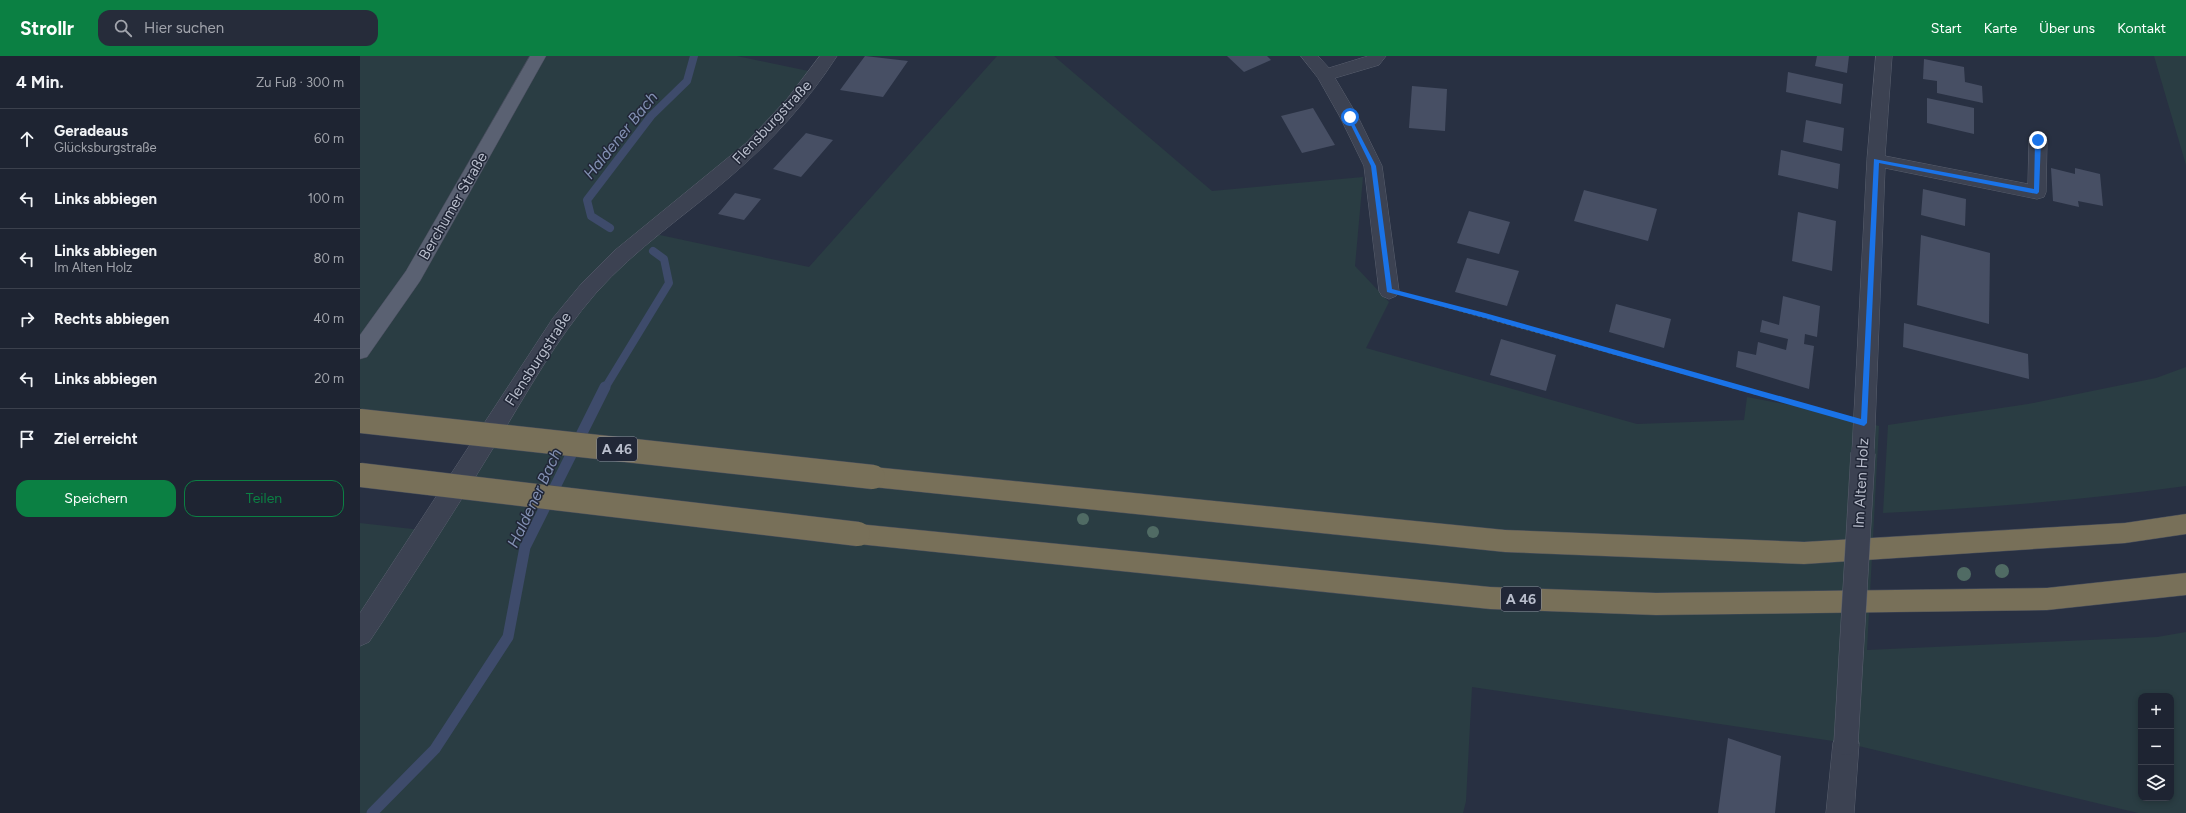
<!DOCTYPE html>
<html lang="de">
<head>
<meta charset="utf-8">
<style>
  body { margin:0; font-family:Figtree,sans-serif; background:#262c3a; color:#f1f3f6 }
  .controls { position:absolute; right:12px; bottom:12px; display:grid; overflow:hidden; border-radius:8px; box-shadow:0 2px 6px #0003 }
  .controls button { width:36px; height:36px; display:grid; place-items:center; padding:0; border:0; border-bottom:1px solid #3c414d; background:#1e2432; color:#f1f3f6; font:20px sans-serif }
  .stop { position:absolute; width:12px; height:12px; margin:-9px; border:3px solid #1a73e8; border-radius:50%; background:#fff }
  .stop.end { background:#1a73e8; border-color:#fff; box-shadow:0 1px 4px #0008 }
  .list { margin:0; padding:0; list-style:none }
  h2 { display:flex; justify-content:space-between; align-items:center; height:52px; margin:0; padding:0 16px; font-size:17px }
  h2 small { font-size:13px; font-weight:400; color:#a1a4ac }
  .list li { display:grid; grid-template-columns:26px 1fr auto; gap:12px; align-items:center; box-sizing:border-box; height:60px; padding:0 16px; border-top:1px solid #3c414d }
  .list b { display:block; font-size:15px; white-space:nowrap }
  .list p { margin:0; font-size:13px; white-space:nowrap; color:#a1a4ac }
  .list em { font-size:13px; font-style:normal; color:#a1a4ac }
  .actions { display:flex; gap:8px; padding:12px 16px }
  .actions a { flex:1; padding:9px 0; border:1px solid #0b8043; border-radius:12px; text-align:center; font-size:14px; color:#0b8043 }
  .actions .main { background:#0b8043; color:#fff }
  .icon { flex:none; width:22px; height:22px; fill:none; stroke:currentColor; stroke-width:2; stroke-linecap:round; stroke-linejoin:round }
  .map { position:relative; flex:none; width:1826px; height:757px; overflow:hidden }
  header { display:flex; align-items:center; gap:24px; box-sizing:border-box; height:56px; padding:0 20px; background:#0b8043; color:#fff }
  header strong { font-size:19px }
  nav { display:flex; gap:22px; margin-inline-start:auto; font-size:14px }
  .search { width:280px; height:36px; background:#262c3a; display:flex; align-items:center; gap:10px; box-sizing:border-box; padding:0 14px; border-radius:12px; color:#a1a4ac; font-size:15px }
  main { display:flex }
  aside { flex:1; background:#1e2432 }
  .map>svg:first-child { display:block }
  .green { fill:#2a3d43; fill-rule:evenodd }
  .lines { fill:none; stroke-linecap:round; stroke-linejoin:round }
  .stream-far1 { stroke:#3e4b6b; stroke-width:8 }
  .stream { stroke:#3e4b6b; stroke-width:11 }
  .building { fill:#474f64 }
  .minor-casing { stroke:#5a606f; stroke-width:1 }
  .major-casing { stroke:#464b5b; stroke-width:1 }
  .highway-casing { stroke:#474d5c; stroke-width:1 }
  .path-far1 { stroke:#485a60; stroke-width:2; stroke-dasharray:2.5 2.5; stroke-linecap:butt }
  .path { stroke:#485a60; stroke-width:2.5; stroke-dasharray:3.5 3.5; stroke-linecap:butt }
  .minor { fill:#3c4252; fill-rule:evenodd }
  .major { fill:#5a6172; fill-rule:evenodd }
  .highway { fill:#787059; fill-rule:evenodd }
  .minor-bridge-casing { stroke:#5a606f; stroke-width:25; stroke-linecap:butt }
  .highway-bridge-casing { stroke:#474d5c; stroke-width:25; stroke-linecap:butt }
  .minor-bridge { stroke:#3c4252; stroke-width:24 }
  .highway-bridge { stroke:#787059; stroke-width:24 }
  .tree { fill:#506b64 }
  .route { fill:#1a73e8 }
  .labels { text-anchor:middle; stroke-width:3; stroke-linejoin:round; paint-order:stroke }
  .shield { fill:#212737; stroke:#8b919f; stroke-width:1 }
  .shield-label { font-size:14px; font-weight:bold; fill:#b9becc }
  .street-label { font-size:15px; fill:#b9becc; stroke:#212737 }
  .water-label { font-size:16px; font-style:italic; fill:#8290b2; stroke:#212737 }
</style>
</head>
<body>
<header>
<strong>Strollr</strong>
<div class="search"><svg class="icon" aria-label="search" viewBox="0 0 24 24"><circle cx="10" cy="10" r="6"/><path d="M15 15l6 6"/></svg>Hier suchen</div>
<nav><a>Start</a><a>Karte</a><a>Über uns</a><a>Kontakt</a></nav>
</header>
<main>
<aside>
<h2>4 Min.<small>Zu Fuß · 300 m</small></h2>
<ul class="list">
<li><svg class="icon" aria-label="ahead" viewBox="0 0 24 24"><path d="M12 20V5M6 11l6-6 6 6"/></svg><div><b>Geradeaus</b><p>Glücksburgstraße</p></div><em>60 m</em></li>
<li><svg class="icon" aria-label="left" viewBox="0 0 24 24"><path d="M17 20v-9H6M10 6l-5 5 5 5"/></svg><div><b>Links abbiegen</b></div><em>100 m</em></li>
<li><svg class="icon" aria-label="left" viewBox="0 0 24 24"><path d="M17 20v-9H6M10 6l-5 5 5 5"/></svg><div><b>Links abbiegen</b><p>Im Alten Holz</p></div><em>80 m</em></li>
<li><svg class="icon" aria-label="right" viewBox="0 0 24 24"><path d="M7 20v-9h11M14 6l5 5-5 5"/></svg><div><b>Rechts abbiegen</b></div><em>40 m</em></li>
<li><svg class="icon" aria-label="left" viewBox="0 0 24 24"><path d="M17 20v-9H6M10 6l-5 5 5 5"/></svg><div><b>Links abbiegen</b></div><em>20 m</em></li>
<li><svg class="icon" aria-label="arrive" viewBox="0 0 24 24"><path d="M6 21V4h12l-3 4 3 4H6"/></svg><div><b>Ziel erreicht</b></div></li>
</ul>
<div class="actions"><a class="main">Speichern</a><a>Teilen</a></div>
</aside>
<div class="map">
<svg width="1826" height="757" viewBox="0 0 1826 757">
  <rect width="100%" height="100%" fill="#283042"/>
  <path class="green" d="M 0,0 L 377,0 L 458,17 L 405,78 L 286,176 L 449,211 L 637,0 L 694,0 L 852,135 L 1003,121 L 995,210 L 1029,246 L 1006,292 L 1277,368 L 1384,364 L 1387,341 L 1457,354 L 1519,370 L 1507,594 L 1797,581 L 1826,576 L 1826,757 L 1778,757 L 1486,687 L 1112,631 L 1106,745 L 1103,757 L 0,757 L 0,467 L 70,475 L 129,379 L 0,365 ZM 1781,640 L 1811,640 L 1811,742 L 1781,742 Z
    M 1794,0 L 1826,0 L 1826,109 Z
    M 1826,311 L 1826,430 C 1725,444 1625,452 1523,457 L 1528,369 L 1668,348 L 1796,322 Z"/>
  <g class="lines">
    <path class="stream-far1" d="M 250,172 L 231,160 L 227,144 L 291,60 L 327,25 L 334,0
      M 245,332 L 309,227 L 304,203 L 293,195"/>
    <path class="stream" d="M 12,757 L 75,693 L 148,581 L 165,491 L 245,331"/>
  </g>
  <path class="building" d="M 505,0 L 548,5 L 523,41 L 480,34 Z
    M 867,0 L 907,0 L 911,4 L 884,16 Z
    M 1457,0 L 1489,0 L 1487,17 L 1455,10 Z
    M 1564,3 L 1604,11 L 1605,26 L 1622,30 L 1623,47 L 1577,37 L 1577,25 L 1563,23 Z
    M 1428,16 L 1483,28 L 1481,48 L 1426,36 Z
    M 1052,30 L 1087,33 L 1085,75 L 1049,72 Z
    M 1567,42 L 1614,52 L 1614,78 L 1567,67 Z
    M 953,52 L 975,89 L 942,97 L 921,60 Z
    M 1446,64 L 1484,72 L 1482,95 L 1443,86 Z
    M 446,77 L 473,84 L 441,121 L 413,113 Z
    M 1421,94 L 1480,108 L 1478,133 L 1418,119 Z
    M 1691,112 L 1715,118 L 1715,112 L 1740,118 L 1743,150 L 1718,145 L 1719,151 L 1693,145 Z
    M 1563,133 L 1606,143 L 1605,170 L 1561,159 Z
    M 1224,134 L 1297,153 L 1288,185 L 1214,165 Z
    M 375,137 L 401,143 L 384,164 L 358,158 Z
    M 1109,155 L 1150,166 L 1139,198 L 1097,187 Z
    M 1438,156 L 1476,165 L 1472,215 L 1432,205 Z
    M 1561,179 L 1630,197 L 1629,268 L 1557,249 Z
    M 1107,202 L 1159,215 L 1147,250 L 1095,236 Z
    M 1423,240 L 1460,250 L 1457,281 L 1445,278 L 1444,288 L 1454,290 L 1449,333 L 1376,311 L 1378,295 L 1396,299 L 1398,286 L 1426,294 L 1428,283 L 1400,276 L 1402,264 L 1419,269 Z
    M 1256,248 L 1311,263 L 1304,292 L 1249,276 Z
    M 1544,267 L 1668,298 L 1669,323 L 1543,291 Z
    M 1141,283 L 1196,299 L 1186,335 L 1130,319 Z
    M 1368,682 L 1421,700 L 1415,757 L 1358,757 Z"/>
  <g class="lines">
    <g class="minor-casing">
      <path id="minor" d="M 460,0 L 477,0 C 448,45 412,85 371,120 C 326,159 276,192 236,237 C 196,283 167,337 135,389 C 100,447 62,505 25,562 L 9,586 L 0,590 L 0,557 L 193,262 L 222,227 L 254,195 L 386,87 L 427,43 Z
        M 941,0 L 958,0 L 969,12 L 1008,0 L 1026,0 L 1019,9 L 975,22 L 998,61 L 1022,110 L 1039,235 L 1036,240 L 1029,243 L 1022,240 L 1019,235 L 1004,110 L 980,61 L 958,22 Z
        M 1516,0 L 1532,0 L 1525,100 L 1668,128 L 1669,84 L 1672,80 L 1678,78 L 1684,80 L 1687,84 L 1686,136 L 1684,141 L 1677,143 L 1525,112 L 1514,397 L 1511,404 L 1503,406 L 1495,404 L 1492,397 L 1507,104 Z
        M 1486,674 L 1495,678 L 1499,687 L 1494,757 L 1466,757 L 1473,687 L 1477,678 Z"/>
    </g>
    <g class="major-casing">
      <path id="major" d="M 170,0 L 186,0 L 60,225 L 7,301 L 0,303 L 0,279 L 46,215 Z"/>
    </g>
    <g class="highway-casing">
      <path id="highway" d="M 513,411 L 1145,474 L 1444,486 L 1765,467 L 1826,458 L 1826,478 L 1765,487 L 1444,508 L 1145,496 L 513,431 L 505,428 L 502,421 L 505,414 Z
        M 498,468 L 1130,531 L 1296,537 L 1687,532 L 1826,517 L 1826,539 L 1687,554 L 1296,559 L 1130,553 L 498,488 L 490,485 L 486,478 L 490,471 Z"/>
    </g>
    <path class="path-far1" d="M 1055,242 L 1376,332"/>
    <path class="path" d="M 1372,331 L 1477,360"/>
    <use href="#minor" class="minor"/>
    <use href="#major" class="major"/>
    <use href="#highway" class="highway"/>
    <g class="minor-bridge-casing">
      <path id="minor-bridge" d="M 1486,687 L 1503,397"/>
    </g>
    <g class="highway-bridge-casing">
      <path id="highway-bridge" d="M 0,365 L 513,421
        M 0,419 L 498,478"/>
    </g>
    <use href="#minor-bridge" class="minor-bridge"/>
    <use href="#highway-bridge" class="highway-bridge"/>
  </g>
  <g class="tree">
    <circle cx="723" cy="463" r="6"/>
    <circle cx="793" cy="476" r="6"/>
    <circle cx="1642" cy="515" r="7"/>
    <circle cx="1604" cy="518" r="7"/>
  </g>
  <path class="route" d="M 990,60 L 1016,110 L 1032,233 L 1125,257 L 1501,363 L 1514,103 L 1674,133 L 1675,84 L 1678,83 L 1681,84 L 1679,136 L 1677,138 L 1519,107 L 1507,367 L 1504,370 L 1125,262 L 1027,236 L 1011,110 L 987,61 Z"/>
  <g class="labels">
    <g class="shield">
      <rect x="237" y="381" width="40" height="24" rx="3"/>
      <rect x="1141" y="531" width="40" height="24" rx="3"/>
    </g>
    <g class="shield-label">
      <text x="257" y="398">A 46</text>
      <text x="1161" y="548">A 46</text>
    </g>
    <g class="street-label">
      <text transform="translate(412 66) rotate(-47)" y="5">Flensburgstraße</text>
      <text transform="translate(93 150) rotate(-60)" y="5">Berchumer Straße</text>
      <text transform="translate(178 303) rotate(-57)" y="5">Flensburgstraße</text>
      <text transform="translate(1501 427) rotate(-87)" y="5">Im Alten Holz</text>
    </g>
    <g class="water-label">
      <text transform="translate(260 79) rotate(-51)" y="6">Haldener Bach</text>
      <text transform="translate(174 442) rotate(-65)" y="6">Haldener Bach</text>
    </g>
  </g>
</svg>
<div class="controls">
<button>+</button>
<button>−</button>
<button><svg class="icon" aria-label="layers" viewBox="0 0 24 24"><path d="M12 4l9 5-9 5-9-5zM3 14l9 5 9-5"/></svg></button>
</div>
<div class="stop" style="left:990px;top:61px"></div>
<div class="stop end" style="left:1678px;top:84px"></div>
</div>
</main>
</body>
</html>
